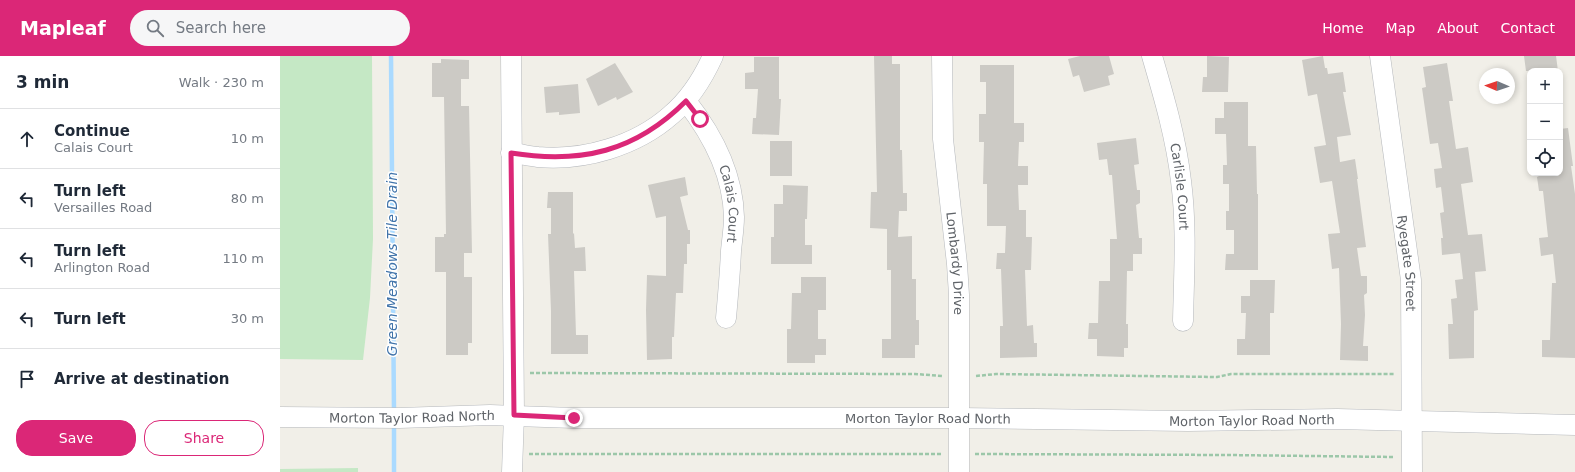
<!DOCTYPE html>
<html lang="en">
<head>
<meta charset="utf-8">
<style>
  body { margin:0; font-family:"DejaVu Sans",sans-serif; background:#f6f6f7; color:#1f2937 }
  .controls { position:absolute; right:12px; top:12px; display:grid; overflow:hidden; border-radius:8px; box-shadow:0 2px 6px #0003 }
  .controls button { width:36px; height:36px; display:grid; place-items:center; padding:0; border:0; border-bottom:1px solid #e0e1e3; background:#fff; color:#1f2937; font:20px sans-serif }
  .compass { position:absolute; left:1199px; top:12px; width:36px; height:36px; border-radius:50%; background:#fff; box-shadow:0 2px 6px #0003; rotate:272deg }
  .stop { position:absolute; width:12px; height:12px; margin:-9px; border:3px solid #db2777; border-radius:50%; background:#fff }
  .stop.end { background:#db2777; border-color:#fff; box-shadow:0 1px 4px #0008 }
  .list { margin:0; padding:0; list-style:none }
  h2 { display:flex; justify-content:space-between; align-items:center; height:52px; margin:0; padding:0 16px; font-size:17px }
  h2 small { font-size:13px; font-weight:400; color:#747a83 }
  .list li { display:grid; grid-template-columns:26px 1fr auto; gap:12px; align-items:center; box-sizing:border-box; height:60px; padding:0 16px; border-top:1px solid #e0e1e3 }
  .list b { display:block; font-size:15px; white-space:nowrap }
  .list p { margin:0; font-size:13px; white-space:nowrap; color:#747a83 }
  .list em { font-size:13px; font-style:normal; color:#747a83 }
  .actions { display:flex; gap:8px; padding:12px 16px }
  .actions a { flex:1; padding:9px 0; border:1px solid #db2777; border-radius:16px; text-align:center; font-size:14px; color:#db2777 }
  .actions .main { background:#db2777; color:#fff }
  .icon { flex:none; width:22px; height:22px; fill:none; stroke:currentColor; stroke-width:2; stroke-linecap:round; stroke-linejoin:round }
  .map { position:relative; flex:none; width:1295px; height:416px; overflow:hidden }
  header { display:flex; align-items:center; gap:24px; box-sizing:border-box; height:56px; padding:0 20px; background:#db2777; color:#fff }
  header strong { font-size:19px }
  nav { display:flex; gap:22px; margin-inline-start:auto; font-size:14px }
  .search { width:280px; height:36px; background:#f6f6f7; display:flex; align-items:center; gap:10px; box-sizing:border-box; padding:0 14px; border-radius:22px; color:#747a83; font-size:15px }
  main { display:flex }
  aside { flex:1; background:#fff }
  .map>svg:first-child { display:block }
  .green { fill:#c5e8c5 }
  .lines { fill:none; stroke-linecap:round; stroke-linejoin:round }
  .stream { stroke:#aadaff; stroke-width:4.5 }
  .building { fill:#cccac5 }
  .minor-casing { stroke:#b5b8bc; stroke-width:21 }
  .path { stroke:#9cc7a9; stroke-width:2.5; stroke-dasharray:4 2; stroke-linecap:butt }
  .minor { stroke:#fff; stroke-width:20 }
  .route { stroke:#db2777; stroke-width:5 }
  .labels { text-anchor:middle; stroke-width:3; stroke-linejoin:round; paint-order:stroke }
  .street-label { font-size:13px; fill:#5f6368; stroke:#fff }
  .water-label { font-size:14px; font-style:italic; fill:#4174aa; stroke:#fff }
</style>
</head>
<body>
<header>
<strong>Mapleaf</strong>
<div class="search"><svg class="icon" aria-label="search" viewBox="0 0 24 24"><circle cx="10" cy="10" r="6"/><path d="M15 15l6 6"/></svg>Search here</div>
<nav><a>Home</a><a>Map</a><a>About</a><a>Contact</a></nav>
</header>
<main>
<aside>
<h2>3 min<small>Walk · 230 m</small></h2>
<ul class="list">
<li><svg class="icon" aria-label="ahead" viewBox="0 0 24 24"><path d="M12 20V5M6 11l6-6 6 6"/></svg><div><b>Continue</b><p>Calais Court</p></div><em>10 m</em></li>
<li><svg class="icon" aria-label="left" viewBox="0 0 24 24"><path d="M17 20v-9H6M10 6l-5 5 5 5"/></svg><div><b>Turn left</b><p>Versailles Road</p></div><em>80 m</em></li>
<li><svg class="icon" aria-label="left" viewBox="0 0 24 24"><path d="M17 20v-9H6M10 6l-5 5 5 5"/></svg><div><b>Turn left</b><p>Arlington Road</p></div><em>110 m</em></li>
<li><svg class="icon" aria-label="left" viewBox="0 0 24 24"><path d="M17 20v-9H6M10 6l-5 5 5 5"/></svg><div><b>Turn left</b></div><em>30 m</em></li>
<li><svg class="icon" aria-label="arrive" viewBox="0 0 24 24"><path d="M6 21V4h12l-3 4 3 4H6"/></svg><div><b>Arrive at destination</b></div></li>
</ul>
<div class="actions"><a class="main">Save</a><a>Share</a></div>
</aside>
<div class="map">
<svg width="1295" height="416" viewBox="0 0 1295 416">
  <rect width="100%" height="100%" fill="#f1efe8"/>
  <path class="green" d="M 0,0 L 92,0 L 93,183 L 90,242 L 83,304 L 0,303 Z
    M 78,412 L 78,416 L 0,416 L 0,413 Z"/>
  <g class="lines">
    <path class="stream" d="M 111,0 L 114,356
      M 114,416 L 114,366"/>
  </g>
  <path class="building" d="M 594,0 L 612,0 L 612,8 L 620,8 L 620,94 L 622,94 L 623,137 L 627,137 L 627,155 L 619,155 L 618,181 L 632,180 L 632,223 L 636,223 L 636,264 L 639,264 L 639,289 L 635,289 L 635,302 L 602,302 L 602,283 L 611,283 L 611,214 L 607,214 L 607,173 L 590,172 L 591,136 L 597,136 Z
    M 800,0 L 829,0 L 834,18 L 828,20 L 830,29 L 804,36 L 799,19 L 793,21 L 788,3 Z
    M 927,0 L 949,1 L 948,36 L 922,36 L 923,21 L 927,21 Z
    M 1043,0 L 1045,12 L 1047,12 L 1048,18 L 1063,16 L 1066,36 L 1063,36 L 1071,79 L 1057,81 L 1060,106 L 1075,103 L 1078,123 L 1077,123 L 1086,191 L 1077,192 L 1081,220 L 1087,220 L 1087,237 L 1084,239 L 1085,259 L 1083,290 L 1088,290 L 1088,305 L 1060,304 L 1061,268 L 1059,212 L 1052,213 L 1048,178 L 1060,177 L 1052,125 L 1040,127 L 1034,91 L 1046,89 L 1037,38 L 1028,40 L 1022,4 Z
    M 1244,0 L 1276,0 L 1278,15 L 1246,15 Z
    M 474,1 L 499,1 L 499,43 L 501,43 L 499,79 L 472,78 L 473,62 L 476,62 L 478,33 L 465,33 L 465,17 L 474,16 Z
    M 161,3 L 189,4 L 189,23 L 181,23 L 181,50 L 189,50 L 192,197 L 184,197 L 184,221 L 192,221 L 192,287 L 188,287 L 188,299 L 166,299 L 166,216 L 155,216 L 155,181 L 164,181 L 164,178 L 166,178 L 164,41 L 152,41 L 152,7 L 161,7 Z
    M 335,7 L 353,36 L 337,44 L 336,41 L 318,50 L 306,23 Z
    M 1167,7 L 1173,45 L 1169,45 L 1176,93 L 1188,91 L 1193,126 L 1181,128 L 1188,179 L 1202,178 L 1206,215 L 1195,216 L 1198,254 L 1194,255 L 1194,302 L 1169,303 L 1168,268 L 1173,268 L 1171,243 L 1177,242 L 1175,224 L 1183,223 L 1180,197 L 1162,199 L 1161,182 L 1163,182 L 1160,157 L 1164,156 L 1161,131 L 1156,132 L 1154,113 L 1162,112 L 1158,87 L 1150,88 L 1142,32 L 1146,31 L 1143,11 Z
    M 700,9 L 734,9 L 734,67 L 744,67 L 744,86 L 739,86 L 738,110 L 748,110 L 748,129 L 738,129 L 739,154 L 746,154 L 746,181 L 752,181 L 751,214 L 745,214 L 747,270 L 753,269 L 754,287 L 757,287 L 757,301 L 720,302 L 720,270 L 723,270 L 721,213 L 716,213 L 717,197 L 725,197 L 726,170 L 707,170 L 707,128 L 703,128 L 704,86 L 699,86 L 699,58 L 706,58 L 706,26 L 700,26 Z
    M 298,28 L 300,57 L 279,59 L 279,56 L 266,57 L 264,31 Z
    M 944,46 L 968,46 L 968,90 L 976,90 L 977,138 L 978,138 L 978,214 L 945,214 L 946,198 L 954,198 L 954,174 L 946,174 L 946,155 L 949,155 L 949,128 L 943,128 L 943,109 L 947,109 L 946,78 L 935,78 L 935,62 L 944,62 Z
    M 1288,72 L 1293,110 L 1291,110 L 1295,138 L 1295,302 L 1262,301 L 1262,284 L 1270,284 L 1272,227 L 1276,227 L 1273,198 L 1261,200 L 1259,182 L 1268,181 L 1263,135 L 1259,135 L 1257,121 L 1259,120 L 1258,117 L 1280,117 L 1280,73 Z
    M 856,82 L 859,108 L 854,109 L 857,134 L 860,134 L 860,147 L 856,149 L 859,182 L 862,182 L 862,198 L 853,198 L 853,215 L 847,215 L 846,268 L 848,268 L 848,292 L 844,292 L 844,301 L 817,300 L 817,283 L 808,283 L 809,267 L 818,267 L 819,225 L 830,225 L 830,183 L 837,183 L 832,119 L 829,119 L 827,103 L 819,104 L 817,87 Z
    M 490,85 L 512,85 L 512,120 L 490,120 Z
    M 405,121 L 408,139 L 400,141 L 408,174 L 410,174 L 410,188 L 407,188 L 407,208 L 404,208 L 403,237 L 396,237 L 394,281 L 392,281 L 392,303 L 367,304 L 366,254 L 367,219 L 386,220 L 386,160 L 376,162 L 368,129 Z
    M 503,129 L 528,130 L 527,163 L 525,163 L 525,189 L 532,189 L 532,208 L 491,208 L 491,181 L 494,181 L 494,148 L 503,148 Z
    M 268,136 L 293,136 L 293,178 L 294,177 L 295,192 L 305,191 L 306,215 L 294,215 L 296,279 L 308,279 L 308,298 L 271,298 L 271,255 L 268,178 L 271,178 L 271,152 L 267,152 Z
    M 521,221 L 546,221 L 546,254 L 538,254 L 538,283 L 546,283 L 546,299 L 535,299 L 535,307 L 507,307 L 507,273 L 511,273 L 512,237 L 521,237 Z
    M 970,224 L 995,224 L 994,257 L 990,257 L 990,299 L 957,299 L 957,283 L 965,283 L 966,257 L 961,257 L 961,240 L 970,240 Z"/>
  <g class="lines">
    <g class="minor-casing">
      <g id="minor">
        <path d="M 231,0 L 234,359 L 232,416"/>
        <path id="s1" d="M 662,0 L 663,83 L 677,208 L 679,239 L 679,416"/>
        <path id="s2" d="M 872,0 C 884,41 896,82 901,125 C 907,171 904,218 903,265"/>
        <path id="s3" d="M 1100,0 L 1131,224 L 1132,416"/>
        <path id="s4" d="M 406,45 C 432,78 453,118 454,161 C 454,172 452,184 451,195 C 450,217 448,240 446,262"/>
        <path d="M 231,97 C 240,98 249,100 258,101 C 304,105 356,90 391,59 C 410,43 423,22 433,0"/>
        <path id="s5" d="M 0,361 L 119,362 L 210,359 L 294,362 L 679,362 L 908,365 L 1057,363 L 1295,369"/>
      </g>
    </g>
    <path class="path" d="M 250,317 L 635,318 L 663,320
      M 696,320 L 716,318 L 937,321 L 951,318 L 1114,318
      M 249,398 L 662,398
      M 695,398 L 948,399 L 1114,401"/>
    <use href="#minor" class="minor"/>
  </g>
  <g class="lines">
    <path class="route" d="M 294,362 L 234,359 L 231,97 C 301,108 355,96 406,45 L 420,63"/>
  </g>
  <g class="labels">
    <g class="street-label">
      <text dy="5" stroke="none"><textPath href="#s2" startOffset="134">Carlisle Court</textPath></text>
      <text dy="5" stroke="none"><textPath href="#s4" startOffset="114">Calais Court</textPath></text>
      <text dy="5" stroke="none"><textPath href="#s3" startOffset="209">Ryegate Street</textPath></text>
      <text dy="5" stroke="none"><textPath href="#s1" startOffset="208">Lombardy Drive</textPath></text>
      <text dy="5" stroke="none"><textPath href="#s5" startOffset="132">Morton Taylor Road North</textPath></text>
      <text dy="5" stroke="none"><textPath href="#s5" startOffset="648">Morton Taylor Road North</textPath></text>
      <text dy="5" stroke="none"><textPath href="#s5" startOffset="972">Morton Taylor Road North</textPath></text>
    </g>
    <g class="water-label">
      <text transform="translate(112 208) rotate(-90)" y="5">Green Meadows Tile Drain</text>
    </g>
  </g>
</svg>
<div class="controls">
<button>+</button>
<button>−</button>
<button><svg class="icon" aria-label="locate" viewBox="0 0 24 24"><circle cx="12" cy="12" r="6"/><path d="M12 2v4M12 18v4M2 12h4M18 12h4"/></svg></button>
</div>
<svg class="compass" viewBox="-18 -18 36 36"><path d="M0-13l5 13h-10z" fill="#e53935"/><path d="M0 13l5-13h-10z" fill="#747a83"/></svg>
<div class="stop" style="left:420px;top:63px"></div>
<div class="stop end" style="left:294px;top:362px"></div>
</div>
</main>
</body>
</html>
